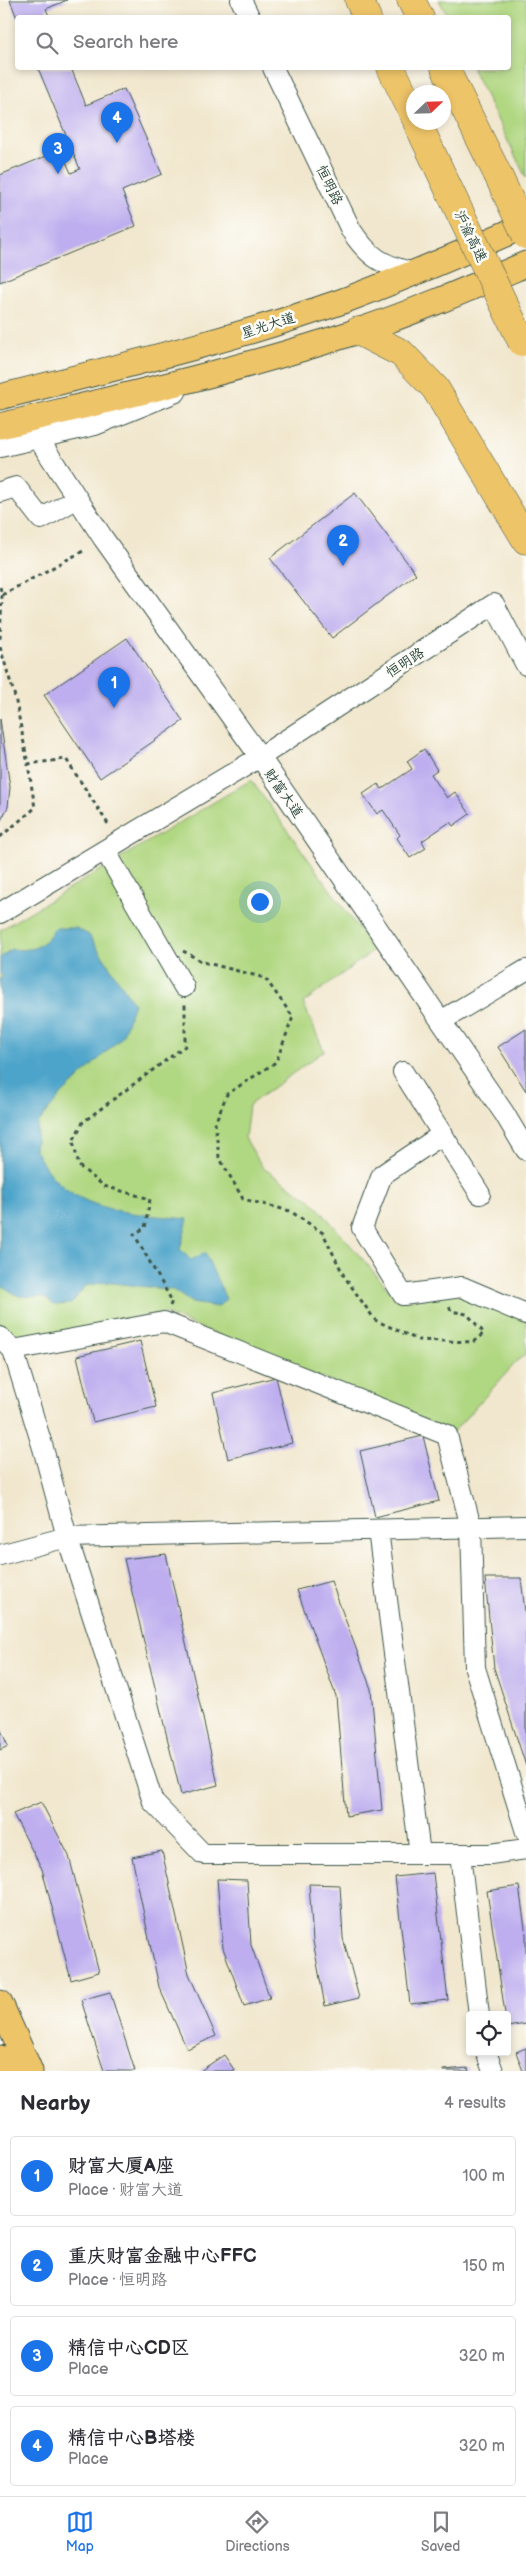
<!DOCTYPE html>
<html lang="en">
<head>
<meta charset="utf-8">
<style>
  body { margin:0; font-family:"Balsamiq Sans","LXGW WenKai TC",sans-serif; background:#f2f2f3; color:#2b2b33 }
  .controls { position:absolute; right:15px; bottom:15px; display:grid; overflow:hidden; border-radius:5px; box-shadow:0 2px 8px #0003 }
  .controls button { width:45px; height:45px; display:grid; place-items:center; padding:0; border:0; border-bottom:1px solid #e1e1e2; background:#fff; color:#2b2b33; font:25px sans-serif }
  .compass { position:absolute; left:406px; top:85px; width:45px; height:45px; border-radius:50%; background:#fff; box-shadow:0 2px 8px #0003; rotate:67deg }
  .you { position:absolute; left:259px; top:901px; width:18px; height:18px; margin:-12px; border:4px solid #fff; border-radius:50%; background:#1a73e8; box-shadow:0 0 0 8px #1a73e833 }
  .badge { display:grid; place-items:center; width:32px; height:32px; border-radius:50%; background:#1a73e8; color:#fff; font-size:16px; font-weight:700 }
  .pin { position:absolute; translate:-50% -41px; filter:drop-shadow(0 1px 2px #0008) }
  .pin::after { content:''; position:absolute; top:26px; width:18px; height:15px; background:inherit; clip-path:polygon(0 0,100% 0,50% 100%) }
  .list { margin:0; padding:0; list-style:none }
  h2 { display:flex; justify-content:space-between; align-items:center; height:65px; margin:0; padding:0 20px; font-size:21px }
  h2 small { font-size:16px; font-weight:400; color:#7c7c81 }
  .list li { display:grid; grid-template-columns:32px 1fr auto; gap:15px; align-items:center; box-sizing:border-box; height:80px; margin:0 10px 10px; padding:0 10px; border:1px solid #e1e1e2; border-radius:5px }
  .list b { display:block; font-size:19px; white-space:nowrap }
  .list p { margin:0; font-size:16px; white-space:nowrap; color:#7c7c81 }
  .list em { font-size:16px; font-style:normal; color:#7c7c81 }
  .icon { flex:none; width:28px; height:28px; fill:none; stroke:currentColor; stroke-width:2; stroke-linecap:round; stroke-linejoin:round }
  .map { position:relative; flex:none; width:526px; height:2071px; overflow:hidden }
  .search { position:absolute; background:#fff; box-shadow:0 2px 8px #0003; left:15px; right:15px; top:15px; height:55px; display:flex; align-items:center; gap:12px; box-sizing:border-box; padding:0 18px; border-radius:5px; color:#7c7c81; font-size:19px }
  .sheet { height:425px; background:#fff }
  nav { display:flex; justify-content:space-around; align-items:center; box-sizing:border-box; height:70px; border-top:1px solid #e1e1e2; background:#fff; font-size:14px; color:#7c7c81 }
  nav a { display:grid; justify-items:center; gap:2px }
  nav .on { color:#1a73e8 }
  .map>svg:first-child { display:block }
  .green { fill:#b0d781; stroke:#688a5a }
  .water { fill:#4da4ca; stroke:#36707f }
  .building { fill:#beaeef }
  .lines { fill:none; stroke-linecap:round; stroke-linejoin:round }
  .minor-casing { stroke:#3e564b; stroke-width:22 }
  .major-casing { stroke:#3e564b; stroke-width:27 }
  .highway-casing { stroke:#3e564b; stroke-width:29 }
  .path { stroke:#3e564b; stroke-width:3; stroke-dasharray:4 4; stroke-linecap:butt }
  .minor { stroke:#fff; stroke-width:20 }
  .major { stroke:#eec469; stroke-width:25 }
  .highway { stroke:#eec469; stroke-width:28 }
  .highway-bridge-casing { stroke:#3e564b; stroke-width:29; stroke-linecap:butt }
  .highway-bridge { stroke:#eec469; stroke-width:28 }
  .labels { text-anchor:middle; stroke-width:5; stroke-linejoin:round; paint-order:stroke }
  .street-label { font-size:14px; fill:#1f3d34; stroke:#fdfcf7 }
</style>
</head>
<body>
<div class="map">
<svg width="526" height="2071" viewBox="0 0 526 2071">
  <rect width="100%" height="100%" fill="#fdfcf7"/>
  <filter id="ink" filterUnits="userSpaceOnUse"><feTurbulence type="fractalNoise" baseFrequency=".02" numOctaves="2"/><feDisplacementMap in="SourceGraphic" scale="10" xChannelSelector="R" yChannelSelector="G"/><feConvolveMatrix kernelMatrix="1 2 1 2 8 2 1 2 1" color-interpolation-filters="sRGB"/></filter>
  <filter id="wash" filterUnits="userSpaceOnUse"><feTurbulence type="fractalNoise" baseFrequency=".0096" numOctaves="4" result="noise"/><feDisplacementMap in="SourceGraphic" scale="20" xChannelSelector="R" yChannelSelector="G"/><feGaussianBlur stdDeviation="1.12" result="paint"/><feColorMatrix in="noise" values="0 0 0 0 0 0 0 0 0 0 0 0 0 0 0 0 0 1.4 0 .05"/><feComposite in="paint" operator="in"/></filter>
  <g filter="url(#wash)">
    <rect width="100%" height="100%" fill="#f1e7ce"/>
    <path class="green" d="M 439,0 L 526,0 L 526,178 L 472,68 L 508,68 L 508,18 L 448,17 Z
      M 251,780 L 374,950 L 303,1003 L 324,1051 L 249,1105 L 245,1138 L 263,1168 L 312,1201 L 399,1301 L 463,1292 L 526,1319 L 526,1355 L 520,1358 L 453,1432 L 164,1313 L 0,1347 L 0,930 Z"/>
    <path class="water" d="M 55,928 L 76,928 L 89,935 L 134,1004 L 122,1037 L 62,1094 L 38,1123 L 35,1150 C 40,1158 45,1169 52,1176 C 85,1214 141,1214 188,1219 L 180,1249 L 191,1260 L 205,1253 L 226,1299 L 218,1307 L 192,1303 L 173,1290 L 105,1282 L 85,1286 L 71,1304 L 54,1305 L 44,1297 L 19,1296 L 0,1285 L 0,979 L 3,977 L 0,973 L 0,958 L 11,949 C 35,951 41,948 55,928 Z"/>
    <g id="blocks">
      <path class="building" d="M 10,0 L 67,0 L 46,9 L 50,18 L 17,18 Z
        M 38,68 L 71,68 L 86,105 L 124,89 L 162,174 L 122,191 L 136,226 L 0,282 L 0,175 L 61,150 L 71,173 L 80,169 Z
        M 355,493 L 416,574 L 332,638 L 270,558 Z
        M 127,638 L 183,721 L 100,778 L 44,695 Z
        M 0,719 L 10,787 L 8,807 L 0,822 Z
        M 424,749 L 437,770 L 431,774 L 447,798 L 455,792 L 470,814 L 453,826 L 450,822 L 422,841 L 426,848 L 410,858 L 397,838 L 400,835 L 383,810 L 377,814 L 363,794 L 378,784 L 382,789 L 412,769 L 407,761 Z
        M 526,1029 L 526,1091 L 498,1047 Z
        M 140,1341 L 156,1407 L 93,1422 L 77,1356 Z
        M 276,1377 L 292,1443 L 228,1459 L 213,1393 Z
        M 423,1436 L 439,1501 L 375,1517 L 360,1451 Z
        M 166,1554 L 218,1785 L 181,1795 L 124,1559 Z
        M 485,1578 L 521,1578 L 526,1620 L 526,1766 L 494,1668 Z
        M 331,1581 L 371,1689 L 382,1810 L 346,1816 L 336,1696 L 297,1590 Z
        M 0,1728 L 8,1746 L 0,1750 Z
        M 41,1802 L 69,1856 L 99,1972 L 71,1980 L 42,1869 L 13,1814 Z
        M 162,1851 L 189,1974 L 216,2036 L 187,2049 L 159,1987 L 132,1857 Z
        M 433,1873 L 448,2000 L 410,2004 L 395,1877 Z
        M 217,1879 L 247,1880 L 251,1945 L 270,1998 L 244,2006 L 223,1948 Z
        M 309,1884 L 340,1885 L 343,1938 L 359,1998 L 325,2006 L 313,1941 Z
        M 519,1886 L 526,1935 L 526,2024 L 507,2027 L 487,1891 Z
        M 110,1992 L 135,2071 L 104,2071 L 81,2000 Z
        M 526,2048 L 526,2071 L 523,2071 L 516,2052 Z
        M 224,2055 L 235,2071 L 200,2071 Z
        M 468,2068 L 469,2071 L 443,2071 L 443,2070 Z"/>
    </g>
  </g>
  <g filter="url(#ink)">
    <use href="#blocks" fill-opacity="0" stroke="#3e564b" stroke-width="1"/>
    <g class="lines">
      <g class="minor-casing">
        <path id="minor" d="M 241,0 L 250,18
          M 273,68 L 351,230 C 369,258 384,266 415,273
          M 38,438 L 103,538 L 260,757 L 504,1113 L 526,1150
          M 0,447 L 95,425 L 176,392
          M 0,492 L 16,487 L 41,519 L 76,499
          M 106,852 L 184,987
          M 0,913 L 260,757 L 494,604 L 526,665
          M 441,1021 L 526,970
          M 403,1072 L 480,1194
          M 443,1134 L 382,1175 L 362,1228 L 403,1295 L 462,1287 L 526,1314
          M 0,1337 L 13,1350 L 43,1448 L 67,1537 L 153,1802 L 203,1854 L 490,1854 L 526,1849
          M 13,1350 L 164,1322 L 447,1435 L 471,1527 L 475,1668 L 526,1832
          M 378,1530 L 420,1854
          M 0,1555 L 67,1537 L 526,1526
          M 460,1854 L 479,2015
          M 486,2052 L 493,2071"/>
      </g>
      <g class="major-casing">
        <path id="major" d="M 0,397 C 114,368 229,341 340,302 C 403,279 464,252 526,225
          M 0,426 C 120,397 241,370 358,331 C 415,312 470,288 526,264
          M 0,2003 L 30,2071
          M 0,2058 L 6,2071"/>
      </g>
      <g class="highway-casing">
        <path id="highway" d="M 359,0 L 367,18
          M 411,0 L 420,18
          M 391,68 L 414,115
          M 445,68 L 497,173
          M 417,122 L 450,192
          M 358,331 L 401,353 L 435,388 L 526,540"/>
      </g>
      <path class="path" d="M 0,587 L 2,595 L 0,639
        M 2,595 L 85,550
        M 0,647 L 15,697 L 28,764 L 66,759 L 110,827
        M 0,837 L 35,808 L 28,764
        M 183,951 L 203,962 L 265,978 L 293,1017 L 276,1062 L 227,1094 L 215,1123 L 219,1157 L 243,1199 L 290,1211 L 323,1233 L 344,1276 L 375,1320 L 418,1340 L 473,1342 L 484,1333 L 467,1314 L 451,1311 L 449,1306
        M 170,1306 L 172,1301 L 134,1234 L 145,1228 L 150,1199 L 104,1186 L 79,1166 L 73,1141 L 83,1122 L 185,1046 L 185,1003"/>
      <use href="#minor" class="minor"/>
      <use href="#major" class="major"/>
      <use href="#highway" class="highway"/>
      <g class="highway-bridge-casing">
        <path id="highway-bridge" d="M 497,173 L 526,235
          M 450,192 L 522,342"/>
      </g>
      <use href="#highway-bridge" class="highway-bridge"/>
    </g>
  </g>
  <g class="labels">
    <g class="street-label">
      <text transform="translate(330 185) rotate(64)" y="5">恒明路</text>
      <text transform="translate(471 236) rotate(64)" y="5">沪渝高速</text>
      <text transform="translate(268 325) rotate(-18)" y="5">星光大道</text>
      <text transform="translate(405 662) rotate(-33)" y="5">恒明路</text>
      <text transform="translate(284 793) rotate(55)" y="5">财富大道</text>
    </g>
  </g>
</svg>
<div class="controls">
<button><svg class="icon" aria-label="locate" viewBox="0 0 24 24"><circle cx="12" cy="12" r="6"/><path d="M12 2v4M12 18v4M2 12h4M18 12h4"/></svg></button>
</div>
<svg class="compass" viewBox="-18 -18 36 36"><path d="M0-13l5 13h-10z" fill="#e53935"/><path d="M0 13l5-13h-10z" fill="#7c7c81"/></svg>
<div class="you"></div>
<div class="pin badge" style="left:114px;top:708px">1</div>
<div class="pin badge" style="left:343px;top:566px">2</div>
<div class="pin badge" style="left:58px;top:174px">3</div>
<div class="pin badge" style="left:117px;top:143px">4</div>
<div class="search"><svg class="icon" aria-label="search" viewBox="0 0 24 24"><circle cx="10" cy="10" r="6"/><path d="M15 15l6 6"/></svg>Search here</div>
</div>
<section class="sheet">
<h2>Nearby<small>4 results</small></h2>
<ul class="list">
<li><span class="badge">1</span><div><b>财富大厦A座</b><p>Place · 财富大道</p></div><em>100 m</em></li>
<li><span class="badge">2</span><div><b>重庆财富金融中心FFC</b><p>Place · 恒明路</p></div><em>150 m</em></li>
<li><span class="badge">3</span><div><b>精信中心CD区</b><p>Place</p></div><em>320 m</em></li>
<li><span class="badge">4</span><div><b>精信中心B塔楼</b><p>Place</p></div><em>320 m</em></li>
</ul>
</section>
<nav>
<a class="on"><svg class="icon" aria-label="map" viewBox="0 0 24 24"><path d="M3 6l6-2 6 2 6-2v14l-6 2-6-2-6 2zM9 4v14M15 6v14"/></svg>Map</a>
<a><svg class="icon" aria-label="directions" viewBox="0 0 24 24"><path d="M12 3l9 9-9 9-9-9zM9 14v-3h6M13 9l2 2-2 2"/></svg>Directions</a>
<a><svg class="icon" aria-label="saved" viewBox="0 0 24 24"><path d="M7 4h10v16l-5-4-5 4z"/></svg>Saved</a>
</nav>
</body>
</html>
